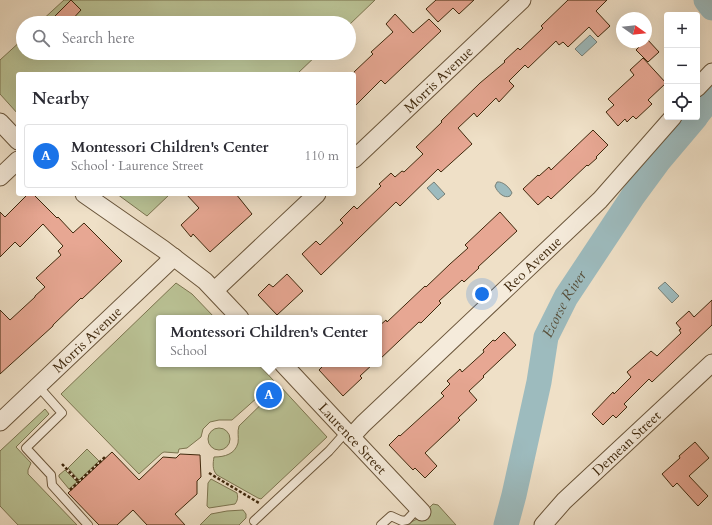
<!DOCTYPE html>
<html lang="en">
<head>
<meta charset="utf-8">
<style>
  body { margin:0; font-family:Cardo,serif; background:#f7f7f7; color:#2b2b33 }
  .controls { position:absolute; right:12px; top:12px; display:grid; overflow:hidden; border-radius:4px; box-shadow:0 4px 16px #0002 }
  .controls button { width:36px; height:36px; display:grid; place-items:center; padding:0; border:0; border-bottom:1px solid #e1e1e2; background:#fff; color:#2b2b33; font:20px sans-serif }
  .compass { position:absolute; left:616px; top:12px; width:36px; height:36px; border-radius:50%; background:#fff; box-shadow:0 4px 16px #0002; rotate:105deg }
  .you { position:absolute; left:482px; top:294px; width:14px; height:14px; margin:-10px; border:3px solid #fff; border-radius:50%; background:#1a73e8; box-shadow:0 0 0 6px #1a73e833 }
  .badge { display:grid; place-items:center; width:26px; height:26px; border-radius:50%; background:#1a73e8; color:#fff; font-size:13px; font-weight:700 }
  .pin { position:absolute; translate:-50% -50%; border:2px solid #fff; box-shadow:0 1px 4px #0006 }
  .popup { position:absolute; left:156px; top:315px; width:226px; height:52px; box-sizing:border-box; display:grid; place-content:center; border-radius:4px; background:#fff; filter:drop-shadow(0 1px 3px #0005); font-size:13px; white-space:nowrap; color:#7c7c81 }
  .popup b { font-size:15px; color:#2b2b33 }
  .popup::after { content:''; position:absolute; left:50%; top:100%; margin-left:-8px; border:8px solid transparent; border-top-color:#fff }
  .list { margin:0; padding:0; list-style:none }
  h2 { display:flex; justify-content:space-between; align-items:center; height:52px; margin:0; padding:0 16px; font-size:17px }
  h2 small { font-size:13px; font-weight:400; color:#7c7c81 }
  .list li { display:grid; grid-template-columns:26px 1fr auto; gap:12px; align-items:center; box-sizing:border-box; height:64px; margin:0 8px 8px; padding:0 8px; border:1px solid #e1e1e2; border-radius:4px }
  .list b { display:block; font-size:15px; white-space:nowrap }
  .list p { margin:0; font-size:13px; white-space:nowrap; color:#7c7c81 }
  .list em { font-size:13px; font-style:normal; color:#7c7c81 }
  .icon { flex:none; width:22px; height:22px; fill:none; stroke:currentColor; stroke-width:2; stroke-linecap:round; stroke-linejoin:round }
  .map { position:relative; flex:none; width:712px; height:525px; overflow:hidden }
  .search { position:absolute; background:#fff; box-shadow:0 4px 16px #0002; left:16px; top:16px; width:340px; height:44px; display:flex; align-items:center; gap:10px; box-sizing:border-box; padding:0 14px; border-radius:22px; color:#7c7c81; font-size:15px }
  .panel { position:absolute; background:#fff; box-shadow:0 4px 16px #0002; left:16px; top:72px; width:340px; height:124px; border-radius:4px }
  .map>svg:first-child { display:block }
  .green { fill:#bac295; stroke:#7c7550 }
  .water { fill:#9dbbbe; stroke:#778077 }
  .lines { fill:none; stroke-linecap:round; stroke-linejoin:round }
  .river { stroke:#9dbbbe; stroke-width:25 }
  .building { fill:#e7a793; stroke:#3f280c }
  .service-casing { stroke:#6b563b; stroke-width:10 }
  .minor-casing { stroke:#6b563b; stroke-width:19 }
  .path { stroke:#3f280c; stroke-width:2.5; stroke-dasharray:3 2; stroke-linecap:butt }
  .service { stroke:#f5ebdb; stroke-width:8 }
  .minor { stroke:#f5ebdb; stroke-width:17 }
  .labels { text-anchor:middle; stroke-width:3; stroke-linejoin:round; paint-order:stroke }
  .street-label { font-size:14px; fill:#3f280c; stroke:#f5ebdb }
  .water-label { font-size:15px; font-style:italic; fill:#564d38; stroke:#f5ebdb }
</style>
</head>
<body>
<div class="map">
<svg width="712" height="525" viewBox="0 0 712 525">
  <rect width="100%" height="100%" fill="#efe0c7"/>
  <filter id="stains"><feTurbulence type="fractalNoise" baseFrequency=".005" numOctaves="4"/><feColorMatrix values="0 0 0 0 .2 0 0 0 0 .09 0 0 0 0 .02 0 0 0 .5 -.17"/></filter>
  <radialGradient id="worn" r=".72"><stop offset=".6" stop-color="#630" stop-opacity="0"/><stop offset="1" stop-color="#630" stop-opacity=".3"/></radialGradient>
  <path class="green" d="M 64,0 L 375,0 L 349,25 L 349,23 L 39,23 Z
    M 23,39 L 23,53 L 319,53 L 297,74 L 18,74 L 18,114 L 0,94 L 0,60 Z
    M 117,194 L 170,194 L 147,216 Z
    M 176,283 L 192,294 L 215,318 L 159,318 L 159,364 L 258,364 L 274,381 L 258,397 L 232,420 L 219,420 L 210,422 L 203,429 L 201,437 L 187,448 L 179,449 L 178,453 L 164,452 L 162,453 L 139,474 L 61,394 Z
    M 280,386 L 327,437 L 261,499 L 258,498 L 217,475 C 212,470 213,463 214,457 C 225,457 235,454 238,443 C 239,437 237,432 239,426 Z
    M 45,409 L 49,414 L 16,447 L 31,463 L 28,470 L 28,474 L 77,525 L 18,525 L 0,506 L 0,451 Z
    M208 439a11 11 0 1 1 22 0a11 11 0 1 1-22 0Z
    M 87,449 L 99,461 L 79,480 L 68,468 Z
    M 65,470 L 77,482 L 69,489 L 59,477 L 59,475 Z
    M 211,479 L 237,493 C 238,497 238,500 235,504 L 209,508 L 207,506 L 208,483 Z
    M 433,504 L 438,505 L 456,525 L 405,525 L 419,518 Z
    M 243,510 L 246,514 L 246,518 L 239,525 L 200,525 L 211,514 L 227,511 Z"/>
  <path class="water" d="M 590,35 L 597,42 L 582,56 L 575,49 Z
    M 434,182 L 445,194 L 438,200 L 427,188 Z
    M 497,182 C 503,181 510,188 512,193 L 510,196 C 504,199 497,192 495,186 Z
    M 665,282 L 679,296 L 672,303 L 658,288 Z"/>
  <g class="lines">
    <g class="river">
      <path d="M 706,0 L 712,8"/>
      <path d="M 697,115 L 712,96"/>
      <path id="s1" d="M 506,525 L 514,495 L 539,382 L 546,337 L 566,297 L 633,196 L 658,162 L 696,117"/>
    </g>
  </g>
  <path class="building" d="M 71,0 L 81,10 L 69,23 L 48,23 Z
    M 436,0 L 474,0 L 459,14 L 453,8 L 438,22 L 426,9 Z
    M 568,0 L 607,0 L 596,11 L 610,26 L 598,37 L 589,27 L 568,47 L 563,42 L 559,45 L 556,41 L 528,68 L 525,65 L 509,81 L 514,86 L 499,102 L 496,98 L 477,117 L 474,113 L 458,128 L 472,144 L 441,172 L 438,169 L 400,206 L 396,202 L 321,275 L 302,254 L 316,241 L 320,245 L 343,223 L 340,220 L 354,206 L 357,209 L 381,186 L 379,184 L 391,173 L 395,177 L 402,171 L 404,172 L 423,154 L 416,147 L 442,122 L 441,121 L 480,83 L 505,62 L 504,61 L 518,48 L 520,50 L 543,28 L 541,26 Z
    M 395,14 L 413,33 L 429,19 L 441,31 L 385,84 L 381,80 L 354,107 L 354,72 L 373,54 L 371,52 L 393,32 L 386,24 Z
    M 647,39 L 659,52 L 648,62 L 636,50 L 644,42 L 646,42 Z
    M 643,58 L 666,83 L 648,100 L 652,104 L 636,119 L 633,116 L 627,122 L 625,119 L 618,126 L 606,112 L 614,105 L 608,99 L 634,75 L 630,70 Z
    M 593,130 L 608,145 L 596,157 L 597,158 L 588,166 L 587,165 L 551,199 L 548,196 L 538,205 L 523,189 L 538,175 L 539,176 L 549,167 L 551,170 Z
    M 28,194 L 33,194 L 57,218 L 58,217 L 73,233 L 84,223 L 122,261 L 82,299 L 81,298 L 53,325 L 53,326 L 0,374 L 0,310 L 10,320 L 35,297 L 35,296 L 45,287 L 36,278 L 61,255 L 58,251 L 63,246 L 43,224 L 20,247 L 15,242 L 0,257 L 0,212 L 5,217 Z
    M 186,194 L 236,194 L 252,214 L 210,252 L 193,234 L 191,237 L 181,225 L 199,208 Z
    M 500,212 L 517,231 L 478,267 L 479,268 L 464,282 L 462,280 L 439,301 L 441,303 L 421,323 L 419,322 L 379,360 L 379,326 L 386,320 L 387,322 L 425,286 L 426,287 L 450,264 L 468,248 L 465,245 Z
    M 287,274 L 303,291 L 277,315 L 258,295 L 269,284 L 273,287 Z
    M 712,300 L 712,325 L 652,382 L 649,379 L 624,404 L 627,407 L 616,418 L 613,415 L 603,425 L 592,414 L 613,392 L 614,394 L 631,377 L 627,372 L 651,351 L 657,356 L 681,333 L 679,330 L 681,329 L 676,323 L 689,311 L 694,317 Z
    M 504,332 L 516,345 L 483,376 L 484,377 L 469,391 L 477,400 L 458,418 L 460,420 L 425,453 L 437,466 L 425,478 L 415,468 L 413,470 L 389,445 L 399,435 L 400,436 L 444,396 L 441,393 L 450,384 L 447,381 L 460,369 L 462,372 L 484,352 L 483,350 L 493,340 L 495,341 Z
    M 325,364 L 373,364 L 360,376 L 362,378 L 343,396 L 319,370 Z
    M 695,442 L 709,458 L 689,476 L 708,496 L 698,506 L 677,483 L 673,487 L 662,474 L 680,458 L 679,456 Z
    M 112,452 L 139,480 L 163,457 L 176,458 L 180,454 L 200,455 L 201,477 L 197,481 L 197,494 L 175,514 L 185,525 L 147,525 L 133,510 L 117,525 L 99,525 L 68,493 Z"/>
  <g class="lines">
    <g class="service-casing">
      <path id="service" d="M 38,386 L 62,413 L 26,448 L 51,475 L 52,485 L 88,525
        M 254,521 L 329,451 L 346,432
        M 381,525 L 391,516 L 402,521 L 407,520 L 418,508"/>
    </g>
    <g class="minor-casing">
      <g id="minor">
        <path d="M 697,88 L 712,72"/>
        <path d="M 0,122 L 18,141"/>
        <path id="s2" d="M 354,159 L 522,0"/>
        <path d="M 0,177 L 18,160"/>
        <path d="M 84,194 L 163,249 L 205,281 L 240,318"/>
        <path d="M 215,290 L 317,194"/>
        <path id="s3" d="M 283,364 L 341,426 L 422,512"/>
        <path id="s4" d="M 0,422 L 174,257"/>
        <path id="s5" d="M 351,437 L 363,424 L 600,200 L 673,117"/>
        <path id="s6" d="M 543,525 L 564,501 L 712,363"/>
      </g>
    </g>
    <path class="path" d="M 62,464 L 79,482
      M 209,473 L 259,503
      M 70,490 L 106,456"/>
    <use href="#service" class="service"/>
    <use href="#minor" class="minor"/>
  </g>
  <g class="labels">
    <g class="street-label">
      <text dy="5" stroke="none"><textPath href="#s2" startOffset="116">Morris Avenue</textPath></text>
      <text dy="5" stroke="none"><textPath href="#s5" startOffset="251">Reo Avenue</textPath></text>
      <text dy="5" stroke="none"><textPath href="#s4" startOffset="120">Morris Avenue</textPath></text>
      <text dy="5" stroke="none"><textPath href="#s3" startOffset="102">Laurence Street</textPath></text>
      <text dy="5" stroke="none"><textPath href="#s6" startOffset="117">Demean Street</textPath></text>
    </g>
    <g class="water-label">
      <text dy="5" stroke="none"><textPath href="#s1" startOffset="230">Ecorse River</textPath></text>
    </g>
  </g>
  <rect width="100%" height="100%" filter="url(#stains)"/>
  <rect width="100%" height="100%" fill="url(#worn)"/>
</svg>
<div class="controls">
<button>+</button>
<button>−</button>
<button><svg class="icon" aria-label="locate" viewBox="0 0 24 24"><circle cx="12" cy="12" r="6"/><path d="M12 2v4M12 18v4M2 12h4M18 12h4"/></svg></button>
</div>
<svg class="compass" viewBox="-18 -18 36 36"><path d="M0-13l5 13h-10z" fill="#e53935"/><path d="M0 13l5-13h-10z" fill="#7c7c81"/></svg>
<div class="you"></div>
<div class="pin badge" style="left:269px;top:395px">A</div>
<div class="popup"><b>Montessori Children's Center</b>School</div>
<div class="search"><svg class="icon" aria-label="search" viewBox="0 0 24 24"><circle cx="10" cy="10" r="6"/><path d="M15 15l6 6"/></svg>Search here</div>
<section class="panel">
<h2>Nearby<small></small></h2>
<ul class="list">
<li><span class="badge">A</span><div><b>Montessori Children's Center</b><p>School · Laurence Street</p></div><em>110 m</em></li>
</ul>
</section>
</div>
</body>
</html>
